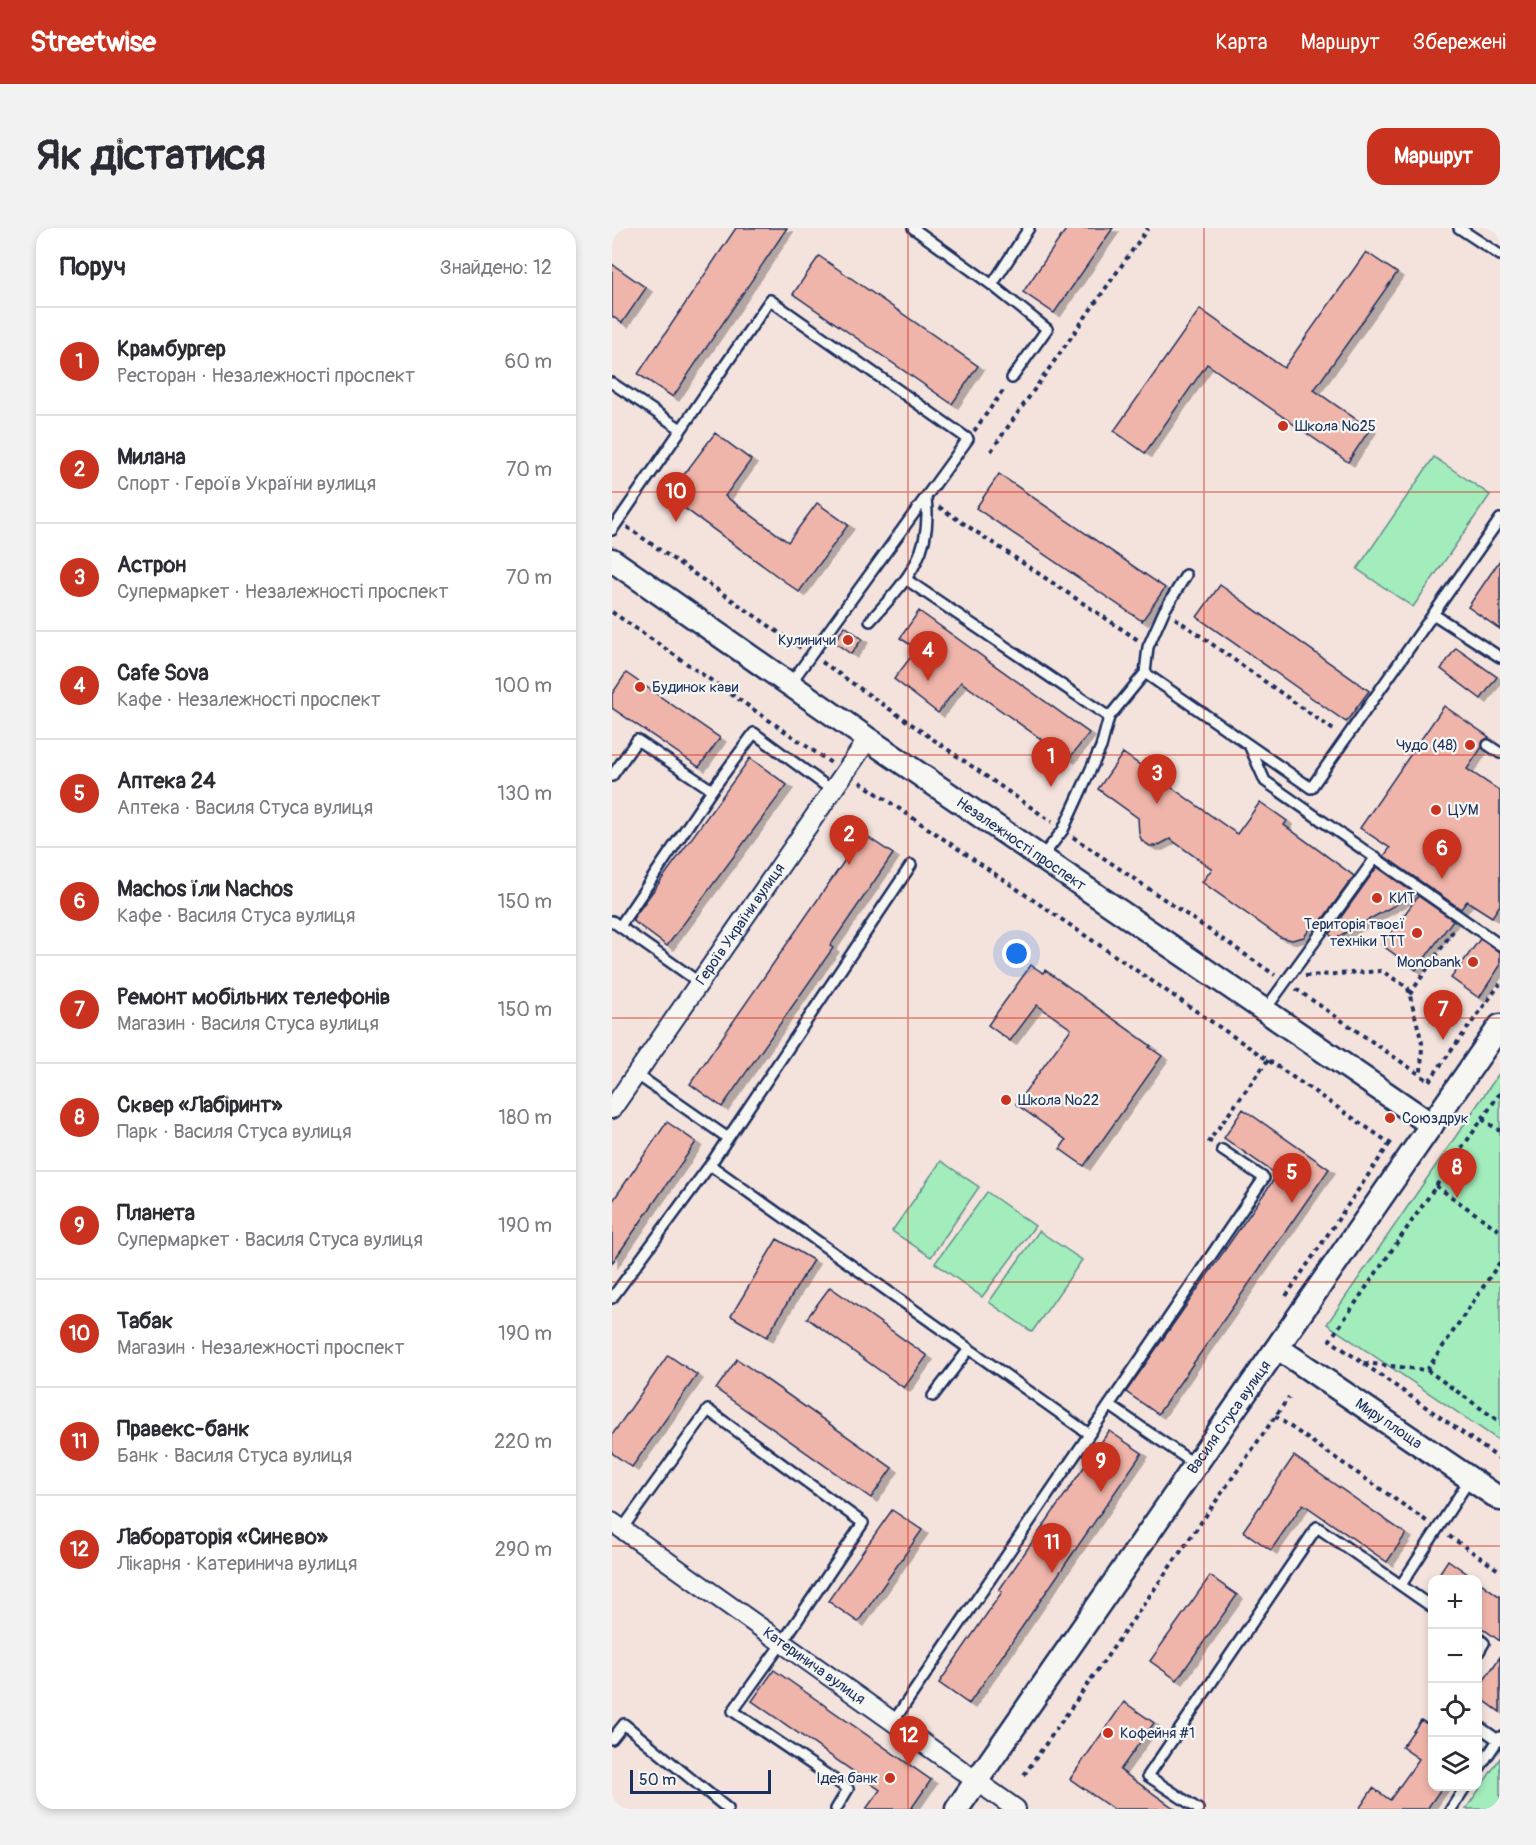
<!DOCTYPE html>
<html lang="uk">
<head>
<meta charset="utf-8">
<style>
  body { margin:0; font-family:Pangolin,sans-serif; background:#f2f2f3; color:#2b2b33 }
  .controls { position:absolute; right:18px; bottom:18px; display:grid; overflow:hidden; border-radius:12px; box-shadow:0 3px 9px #0003 }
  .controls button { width:54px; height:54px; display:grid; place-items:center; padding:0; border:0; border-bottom:2px solid #e1e1e2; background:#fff; color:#2b2b33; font:30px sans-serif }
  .scale { position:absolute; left:18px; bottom:15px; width:141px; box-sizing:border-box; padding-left:6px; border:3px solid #1b2f5e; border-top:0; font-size:16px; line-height:21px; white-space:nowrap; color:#1b2f5e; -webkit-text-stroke:4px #f6f6f2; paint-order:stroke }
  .you { position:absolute; left:405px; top:726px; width:21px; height:21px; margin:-15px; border:4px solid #fff; border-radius:50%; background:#1a73e8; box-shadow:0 0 0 9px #1a73e833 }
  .badge { display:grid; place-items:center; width:39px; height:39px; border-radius:50%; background:#c8321e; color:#fff; font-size:20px; font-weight:700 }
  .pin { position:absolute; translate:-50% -50px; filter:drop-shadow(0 2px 3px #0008) }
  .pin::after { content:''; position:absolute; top:32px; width:21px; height:18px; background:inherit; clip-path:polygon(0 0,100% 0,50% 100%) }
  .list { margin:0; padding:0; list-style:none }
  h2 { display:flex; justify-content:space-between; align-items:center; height:78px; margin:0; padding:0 24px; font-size:26px }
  h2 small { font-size:20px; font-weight:400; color:#7c7c81 }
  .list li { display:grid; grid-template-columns:39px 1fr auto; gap:18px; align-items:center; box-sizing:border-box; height:108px; padding:0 24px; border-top:2px solid #e1e1e2 }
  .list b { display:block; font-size:22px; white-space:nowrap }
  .list p { margin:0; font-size:20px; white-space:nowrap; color:#7c7c81 }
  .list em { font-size:20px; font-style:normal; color:#7c7c81 }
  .icon { flex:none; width:33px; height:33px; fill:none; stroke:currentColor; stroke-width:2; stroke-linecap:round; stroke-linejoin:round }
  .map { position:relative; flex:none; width:888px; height:1581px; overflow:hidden; border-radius:18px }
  header { display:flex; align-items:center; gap:36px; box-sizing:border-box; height:84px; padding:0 30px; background:#c8321e; color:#fff }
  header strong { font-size:28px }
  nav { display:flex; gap:33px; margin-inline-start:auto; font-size:21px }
  .intro { display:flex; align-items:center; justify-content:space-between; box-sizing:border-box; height:144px; padding:0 36px }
  h1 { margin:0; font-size:42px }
  .button { padding:15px 27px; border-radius:18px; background:#c8321e; color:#fff; font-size:21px; font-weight:700 }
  main { display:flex; gap:36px; padding:0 36px }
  aside { flex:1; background:#fff; border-radius:18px; box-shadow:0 3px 9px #0003 }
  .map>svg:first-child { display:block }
  .green { fill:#a3edbc; stroke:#5f8e8d; stroke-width:1.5 }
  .building { fill:#f0b5aa; stroke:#1b2f5e; stroke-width:1.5; filter:url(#shadow) }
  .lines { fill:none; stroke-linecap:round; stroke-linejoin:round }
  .service-casing { stroke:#1b2f5e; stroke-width:14 }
  .minor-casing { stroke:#1b2f5e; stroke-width:22 }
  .tertiary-casing { stroke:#1b2f5e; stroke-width:27 }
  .path { stroke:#1b2f5e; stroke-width:4; stroke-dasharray:4.5 4.5; stroke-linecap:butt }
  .service { stroke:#f6f6f2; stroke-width:9 }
  .minor { stroke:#f6f6f2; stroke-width:18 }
  .tertiary { stroke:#f6f6f2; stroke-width:22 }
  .grid { fill:none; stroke:#c8321e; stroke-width:1.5; stroke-opacity:0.55 }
  .poi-dot { fill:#c8321e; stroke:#f6f6f2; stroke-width:2 }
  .labels { text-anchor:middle; stroke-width:4.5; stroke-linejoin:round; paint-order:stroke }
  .poi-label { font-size:15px; fill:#1b2f5e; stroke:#f6f6f2; text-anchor:start }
  .street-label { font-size:15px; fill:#1b2f5e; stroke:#f6f6f2 }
</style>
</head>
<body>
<header>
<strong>Streetwise</strong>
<nav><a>Карта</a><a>Маршрут</a><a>Збережені</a></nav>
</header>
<div class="intro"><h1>Як дістатися</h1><a class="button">Маршрут</a></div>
<main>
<aside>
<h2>Поруч<small>Знайдено: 12</small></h2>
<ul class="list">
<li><span class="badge">1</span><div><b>Крамбургер</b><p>Ресторан · Незалежності проспект</p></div><em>60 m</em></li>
<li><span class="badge">2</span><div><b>Милана</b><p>Спорт · Героїв України вулиця</p></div><em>70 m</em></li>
<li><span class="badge">3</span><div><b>Астрон</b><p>Супермаркет · Незалежності проспект</p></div><em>70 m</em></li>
<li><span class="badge">4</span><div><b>Cafe Sova</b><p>Кафе · Незалежності проспект</p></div><em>100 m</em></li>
<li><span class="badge">5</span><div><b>Аптека 24</b><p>Аптека · Василя Стуса вулиця</p></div><em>130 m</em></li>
<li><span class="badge">6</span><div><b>Machos їли Nachos</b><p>Кафе · Василя Стуса вулиця</p></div><em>150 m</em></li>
<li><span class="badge">7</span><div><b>Ремонт мобільних телефонів</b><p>Магазин · Василя Стуса вулиця</p></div><em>150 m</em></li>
<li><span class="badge">8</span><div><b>Сквер «Лабіринт»</b><p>Парк · Василя Стуса вулиця</p></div><em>180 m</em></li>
<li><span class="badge">9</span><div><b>Планета</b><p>Супермаркет · Василя Стуса вулиця</p></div><em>190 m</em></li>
<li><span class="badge">10</span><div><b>Табак</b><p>Магазин · Незалежності проспект</p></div><em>190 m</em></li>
<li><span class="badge">11</span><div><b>Правекс-банк</b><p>Банк · Василя Стуса вулиця</p></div><em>220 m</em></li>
<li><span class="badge">12</span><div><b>Лабораторія «Синєво»</b><p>Лікарня · Катеринича вулиця</p></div><em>290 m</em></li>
</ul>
</aside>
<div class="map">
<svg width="888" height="1581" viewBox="0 0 888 1581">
  <defs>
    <filter id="shadow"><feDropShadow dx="6" dy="4" stdDeviation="0" flood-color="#0004"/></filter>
  </defs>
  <rect width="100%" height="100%" fill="#f4e2dc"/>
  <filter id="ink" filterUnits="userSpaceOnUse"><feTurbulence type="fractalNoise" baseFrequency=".0167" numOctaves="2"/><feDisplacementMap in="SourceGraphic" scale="12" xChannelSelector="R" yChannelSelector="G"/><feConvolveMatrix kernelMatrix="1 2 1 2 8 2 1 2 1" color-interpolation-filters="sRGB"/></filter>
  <g filter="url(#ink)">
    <path class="green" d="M 822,229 L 878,267 L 801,379 L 745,341 Z
      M 888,844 L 888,1213 L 715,1096 Z
      M 329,933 L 367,959 L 319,1029 L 280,1003 Z
      M 375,964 L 423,998 L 370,1069 L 323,1035 Z
      M 427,1003 L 470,1032 L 420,1104 L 377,1074 Z
      M 888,1530 L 888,1581 L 854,1581 Z"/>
    <path class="building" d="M 124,0 L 175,0 L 61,169 L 26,146 Z
      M 455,0 L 501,0 L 442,85 L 411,64 Z
      M 754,24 L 785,45 L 702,162 L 758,201 L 736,234 L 595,136 L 533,225 L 502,203 L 588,81 L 672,140 Z
      M 207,28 L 366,138 L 340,176 L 181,66 Z
      M 0,36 L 34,60 L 10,95 L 0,88 Z
      M 103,205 L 139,232 L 113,268 L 176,314 L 205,275 L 236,297 L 187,364 L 56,268 Z
      M 387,246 L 553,360 L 530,393 L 364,280 Z
      M 888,332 L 888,401 L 856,379 Z
      M 608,357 L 757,463 L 734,494 L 585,389 Z
      M 307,383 L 477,505 L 457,531 L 349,454 L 326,485 L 282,451 L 305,421 L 288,410 Z
      M 233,398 L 250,411 L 239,426 L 222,414 Z
      M 844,420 L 885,449 L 869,471 L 829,441 Z
      M 14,445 L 108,510 L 87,539 L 0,480 L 0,466 Z
      M 832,478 L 877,509 L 871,513 L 870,519 L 855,541 L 888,563 L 888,677 L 880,689 L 855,673 L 849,681 L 772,628 L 778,620 L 748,600 Z
      M 511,525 L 625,606 L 648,574 L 675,593 L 672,597 L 742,648 L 707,696 L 704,693 L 692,709 L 680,712 L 668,709 L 590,654 L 600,641 L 558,611 L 545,618 L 538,618 L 530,613 L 527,606 L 526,590 L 486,561 Z
      M 138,530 L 175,557 L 55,718 L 20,692 Z
      M 251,606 L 281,626 L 218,718 L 221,720 L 110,879 L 78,856 Z
      M 765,639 L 803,666 L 722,711 L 717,706 Z
      M 806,668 L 841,692 L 804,742 L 770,717 Z
      M 868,711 L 888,724 L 888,738 L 867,770 L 839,750 Z
      M 419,737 L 431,745 L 433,742 L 539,818 L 537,819 L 550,828 L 472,938 L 448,921 L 454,912 L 404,876 L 459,801 L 425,777 L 398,813 L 376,797 Z
      M 631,881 L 717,941 L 546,1186 L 514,1164 L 665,947 L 612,910 Z
      M 55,894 L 84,914 L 0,1035 L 0,974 Z
      M 165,1011 L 201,1032 L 155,1109 L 119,1088 Z
      M 218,1059 L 315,1128 L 292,1160 L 195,1090 Z
      M 56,1127 L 85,1147 L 20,1239 L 0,1225 L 0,1207 Z
      M 125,1131 L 280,1240 L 259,1270 L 104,1161 Z
      M 497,1203 L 530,1225 L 357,1476 L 327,1455 L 390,1364 L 387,1362 Z
      M 682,1228 L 794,1306 L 775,1334 L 691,1276 L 659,1322 L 631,1303 Z
      M 280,1282 L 310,1302 L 246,1394 L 216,1373 Z
      M 836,1332 L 864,1352 L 823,1352 Z
      M 598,1348 L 625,1367 L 565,1452 L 538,1433 Z
      M 866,1353 L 888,1369 L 888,1413 L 866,1397 Z
      M 888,1429 L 888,1484 L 866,1468 L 866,1461 Z
      M 162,1442 L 319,1552 L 299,1581 L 254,1581 L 268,1562 L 140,1473 Z
      M 512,1474 L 542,1495 L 508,1542 L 563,1581 L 501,1581 L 458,1551 Z
      M 809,1492 L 820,1499 L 820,1558 L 831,1558 L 815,1581 L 747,1581 L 761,1560 L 778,1572 L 807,1531 L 790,1519 Z"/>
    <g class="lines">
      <g class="service-casing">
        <path id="service" d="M 301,0 L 380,57 L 435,101 L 400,150
          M 847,0 L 888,27
          M 380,57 L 417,0
          M 0,155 L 69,201
          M 0,302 L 158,72 L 356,211 L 178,456
          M 295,352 L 497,489 L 533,445 L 536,419 L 552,383 L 574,347
          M 821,386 L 888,429
          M 258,393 C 293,354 321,327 314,271
          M 533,445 L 699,560 L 888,291
          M 876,517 L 888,525
          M 638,519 L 653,553 L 888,717
          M 0,548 L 25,512 L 100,562 L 8,698
          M 100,562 L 142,505 L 221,563
          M 430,629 L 451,602 L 489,519 L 497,489
          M 0,693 L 88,755
          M 653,782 L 764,629
          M 24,846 L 116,910
          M 98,937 L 299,637
          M 0,1070 L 98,937 L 477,1206
          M 321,1168 L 357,1121
          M 497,1177 L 584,1237
          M 10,1301 L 96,1182 L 251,1295 L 170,1415 L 121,1483 L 236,1561 L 224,1581
          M 789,1357 L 858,1251
          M 866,1410 L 872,1415 L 866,1425
          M 281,1494 L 652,950 L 610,922
          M 866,1498 L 886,1512
          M 0,1511 L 12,1496 L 116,1581
          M 866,1542 L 888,1509
          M 586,1581 L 536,1548 L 705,1299 L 820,1379
          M 839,1581 L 854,1558"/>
      </g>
      <g class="minor-casing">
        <g id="minor">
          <path id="s1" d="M 0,881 L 256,511"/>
          <path id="s2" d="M 0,1294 L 404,1581"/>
        </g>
      </g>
      <g class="tertiary-casing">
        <g id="tertiary">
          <path id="s3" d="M 0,332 L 256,511 L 820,897"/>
          <path id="s4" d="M 666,1120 L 888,1271"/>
          <path id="s5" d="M 345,1581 L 888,798"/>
        </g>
      </g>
      <path class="path" d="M 362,203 L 393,160
        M 379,223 L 536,0
        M 327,279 L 526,412
        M 15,299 L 189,420
        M 0,384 L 219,535
        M 563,390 L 723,503
        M 210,434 L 440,594
        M 248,554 L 782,918
        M 461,609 L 663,747
        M 693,748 L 770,743 L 796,760 L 810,815 L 809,846
        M 684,761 L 817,853 L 888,756
        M 798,766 L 843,700
        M 888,865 L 718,1112 L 888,1231
        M 870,891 L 888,903
        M 600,914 L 597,913 L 656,832
        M 824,958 L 888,1003
        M 674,1068 L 778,915
        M 752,1135 L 815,1142 L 888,1034
        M 815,1142 L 888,1194
        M 663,1188 L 816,1294
        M 837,1308 L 888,1343
        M 412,1547 L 677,1169"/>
      <use href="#service" class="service"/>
      <use href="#minor" class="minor"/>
      <use href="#tertiary" class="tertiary"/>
    </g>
  </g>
  <path class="grid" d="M 296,0 L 296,1581M 592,0 L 592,1581M 0,264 L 888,264M 0,527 L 888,527M 0,790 L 888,790M 0,1054 L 888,1054M 0,1318 L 888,1318"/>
  <g class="poi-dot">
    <circle cx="671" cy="198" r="6"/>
    <circle cx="236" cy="412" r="6"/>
    <circle cx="28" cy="459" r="6"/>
    <circle cx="858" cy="517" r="6"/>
    <circle cx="824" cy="582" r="6"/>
    <circle cx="765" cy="670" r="6"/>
    <circle cx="805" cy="705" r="6"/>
    <circle cx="861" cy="734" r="6"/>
    <circle cx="394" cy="872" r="6"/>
    <circle cx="778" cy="890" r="6"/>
    <circle cx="496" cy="1505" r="6"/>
    <circle cx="278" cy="1550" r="6"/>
  </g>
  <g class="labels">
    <g class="poi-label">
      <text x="683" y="203">Школа №25</text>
      <text x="224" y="417" text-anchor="end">Кулиничи</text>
      <text x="40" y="464">Будинок кави</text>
      <text x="846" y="522" text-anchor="end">Чудо (48)</text>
      <text x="836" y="587">ЦУМ</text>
      <text x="777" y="675">КИТ</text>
      <text x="793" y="701" text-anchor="end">Територія твоєї<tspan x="793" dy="17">техніки ТТТ</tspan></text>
      <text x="849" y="739" text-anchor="end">Monobank</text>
      <text x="406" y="877">Школа №22</text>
      <text x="790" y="895">Союздрук</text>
      <text x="508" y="1510">Кофейня #1</text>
      <text x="266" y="1555" text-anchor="end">Ідея банк</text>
    </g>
    <g class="street-label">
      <text dy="5" stroke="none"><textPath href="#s3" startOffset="498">Незалежності проспект</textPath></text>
      <text dy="5" stroke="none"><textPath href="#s1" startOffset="225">Героїв України вулиця</textPath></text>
      <text dy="5" stroke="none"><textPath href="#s5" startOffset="477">Василя Стуса вулиця</textPath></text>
      <text dy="5" stroke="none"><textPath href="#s4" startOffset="134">Миру площа</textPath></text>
      <text dy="5" stroke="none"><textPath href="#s2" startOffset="248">Катеринича вулиця</textPath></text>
    </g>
  </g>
</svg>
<div class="controls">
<button>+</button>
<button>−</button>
<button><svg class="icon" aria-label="locate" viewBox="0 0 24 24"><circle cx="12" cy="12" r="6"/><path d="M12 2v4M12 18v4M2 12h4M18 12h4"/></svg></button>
<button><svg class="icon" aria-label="layers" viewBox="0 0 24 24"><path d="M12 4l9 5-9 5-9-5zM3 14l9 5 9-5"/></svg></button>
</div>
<div class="scale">50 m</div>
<div class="you"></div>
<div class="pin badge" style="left:439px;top:559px">1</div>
<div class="pin badge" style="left:237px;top:637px">2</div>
<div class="pin badge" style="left:545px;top:576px">3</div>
<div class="pin badge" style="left:316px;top:453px">4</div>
<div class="pin badge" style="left:680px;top:975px">5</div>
<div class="pin badge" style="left:830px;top:651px">6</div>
<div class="pin badge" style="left:831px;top:812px">7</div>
<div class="pin badge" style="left:845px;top:970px">8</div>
<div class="pin badge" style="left:489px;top:1264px">9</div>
<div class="pin badge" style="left:64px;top:294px">10</div>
<div class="pin badge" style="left:440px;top:1345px">11</div>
<div class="pin badge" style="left:297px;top:1538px">12</div>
</div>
</main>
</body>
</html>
